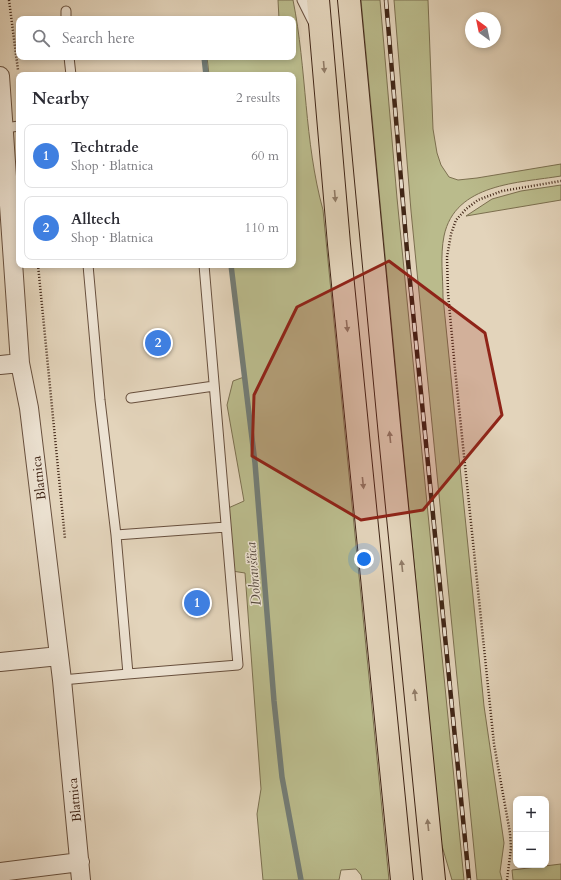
<!DOCTYPE html>
<html lang="en">
<head>
<meta charset="utf-8">
<style>
  body { margin:0; font-family:Cardo,serif; background:#f2f2f3; color:#2b2b33 }
  .controls { position:absolute; right:12px; bottom:12px; display:grid; overflow:hidden; border-radius:8px; box-shadow:0 2px 6px #0003 }
  .controls button { width:36px; height:36px; display:grid; place-items:center; padding:0; border:0; border-bottom:1px solid #e1e1e2; background:#fff; color:#2b2b33; font:20px sans-serif }
  .compass { position:absolute; left:465px; top:12px; width:36px; height:36px; border-radius:50%; background:#fff; box-shadow:0 2px 6px #0003; rotate:327deg }
  .you { position:absolute; left:364px; top:559px; width:14px; height:14px; margin:-10px; border:3px solid #fff; border-radius:50%; background:#1a73e8; box-shadow:0 0 0 6px #1a73e833 }
  .badge { display:grid; place-items:center; width:26px; height:26px; border-radius:50%; background:#8f2418; color:#fff; font-size:13px; font-weight:700 }
  .pin { position:absolute; translate:-50% -50%; border:2px solid #fff; box-shadow:0 1px 4px #0006 }
  .list { margin:0; padding:0; list-style:none }
  h2 { display:flex; justify-content:space-between; align-items:center; height:52px; margin:0; padding:0 16px; font-size:17px }
  h2 small { font-size:13px; font-weight:400; color:#7c7c81 }
  .list li { display:grid; grid-template-columns:26px 1fr auto; gap:12px; align-items:center; box-sizing:border-box; height:64px; margin:0 8px 8px; padding:0 8px; border:1px solid #e1e1e2; border-radius:8px }
  .list b { display:block; font-size:15px; white-space:nowrap }
  .list p { margin:0; font-size:13px; white-space:nowrap; color:#7c7c81 }
  .list em { font-size:13px; font-style:normal; color:#7c7c81 }
  .icon { flex:none; width:22px; height:22px; fill:none; stroke:currentColor; stroke-width:2; stroke-linecap:round; stroke-linejoin:round }
  .map { position:relative; flex:none; width:561px; height:880px; overflow:hidden }
  .search { position:absolute; background:#fff; box-shadow:0 2px 6px #0003; left:16px; top:16px; width:280px; height:44px; display:flex; align-items:center; gap:10px; box-sizing:border-box; padding:0 14px; border-radius:8px; color:#7c7c81; font-size:15px }
  .panel { position:absolute; background:#fff; box-shadow:0 2px 6px #0003; left:16px; top:72px; width:280px; height:196px; border-radius:8px }
  .map>svg:first-child { display:block }
  .green { fill:#babb8c; stroke:#7c7050 }
  .lines { fill:none; stroke-linecap:round; stroke-linejoin:round }
  .stream { stroke:#737c75; stroke-width:5.5 }
  .lane-casing { stroke:#68503e; stroke-width:11 }
  .street-casing { stroke:#68503e; stroke-width:20 }
  .primary-casing { stroke:#3f2415; stroke-width:24 }
  .path { stroke:#3f2415; stroke-width:2.5; stroke-dasharray:1 2; stroke-linecap:butt }
  .lane { stroke:#ede3d3; stroke-width:9 }
  .street { stroke:#ede3d3; stroke-width:18 }
  .primary { stroke:#e3d4bb; stroke-width:22 }
  .rail-casing { stroke:#3f2415; stroke-width:4.5 }
  .rail { stroke:#ede3d3; stroke-width:3; stroke-dasharray:9; stroke-linecap:butt }
  .oneway { fill:#917c68 }
  .marked { fill:#8f2418; fill-opacity:0.2; stroke:#8f2418; stroke-width:3; stroke-linejoin:round }
  .labels { text-anchor:middle; stroke-width:3; stroke-linejoin:round; paint-order:stroke }
  .street-label { font-size:13px; fill:#3f2415; stroke:#ede3d3 }
  .water-label { font-size:14px; font-style:italic; fill:#55493d; stroke:#ede3d3 }
</style>
</head>
<body>
<div class="map">
<svg width="561" height="880" viewBox="0 0 561 880">
  <rect width="100%" height="100%" fill="#e3d4bb"/>
  <filter id="stains"><feTurbulence type="fractalNoise" baseFrequency=".005" numOctaves="4"/><feColorMatrix values="0 0 0 0 .2 0 0 0 0 .09 0 0 0 0 .02 0 0 0 .5 -.17"/></filter>
  <radialGradient id="worn" r=".72"><stop offset=".6" stop-color="#630" stop-opacity="0"/><stop offset="1" stop-color="#630" stop-opacity=".3"/></radialGradient>
  <path class="green" d="M 278,0 L 293,0 C 307,70 304,141 323,210 L 389,880 L 362,880 L 361,875 L 356,869 L 341,870 L 339,880 L 263,880 L 257,814 L 261,789 L 245,573 L 232,571 L 226,509 L 244,501 L 227,405 L 233,381 L 244,377 L 231,265 L 293,265 L 293,75 L 209,75 L 207,57 L 293,57 L 293,19 L 279,19 Z
    M 361,0 L 380,0 L 397,198 L 464,880 L 452,880 L 440,839 Z
    M 394,0 L 428,0 L 433,129 L 437,153 L 441,165 L 449,177 L 458,180 L 477,178 L 561,164 L 561,176 C 519,183 455,183 444,236 C 440,256 443,277 443,297 L 484,706 L 504,843 L 500,872 L 502,880 L 477,880 L 411,211 Z
    M 561,185 L 561,200 L 466,216 L 492,199 L 521,191 Z
    M 561,864 L 561,880 L 513,880 L 512,870 Z"/>
  <g class="lines">
    <path class="stream" d="M 204,57 L 206,75
      M 231,265 L 255,463 L 274,701 L 282,777 L 301,880"/>
    <g class="lane-casing">
      <path id="lane" d="M 302,0 L 314,24
        M 66,11 L 66,19
        M 69,57 L 71,75
        M 5,128 L 19,126
        M 131,398 L 214,386
        M 116,535 L 226,527
        M 128,674 L 238,665 L 204,265
        M 62,680 L 128,674 L 116,535 L 100,400 L 88,265"/>
    </g>
    <g class="street-casing">
      <path id="street" d="M 0,76 L 20,363 L 29,408 L 62,680 L 81,880
        M 0,365 L 20,363
        M 0,662 L 59,656
        M 0,872 L 80,862"/>
    </g>
    <g class="primary-casing">
      <path id="primary" d="M 318,0 L 339,244 L 402,880
        M 349,0 L 390,436 L 434,880"/>
    </g>
    <path class="path" d="M 9,0 L 18,70
      M 38,265 L 65,539
      M 507,880 L 511,848 L 510,833 L 494,744 L 455,369 L 448,293 L 447,257 L 451,234 L 456,220 L 466,209 L 478,200 L 502,191 L 561,181"/>
    <use href="#lane" class="lane"/>
    <use href="#street" class="street"/>
    <use href="#primary" class="primary"/>
    <g class="rail-casing">
      <path id="rail" d="M 386,0 L 407,251 L 469,880"/>
    </g>
    <use href="#rail" class="rail"/>
  </g>
  <defs><path id="oneway-solid" d="M-6-.8H1V-3.2L6.5 0L1 3.2V.8H-6Z"/></defs>
  <g class="oneway">
    <use href="#oneway-solid" transform="translate(324 67) rotate(85)"/>
    <use href="#oneway-solid" transform="translate(335 196) rotate(85)"/>
    <use href="#oneway-solid" transform="translate(347 326) rotate(84)"/>
    <use href="#oneway-solid" transform="translate(390 437) rotate(-96)"/>
    <use href="#oneway-solid" transform="translate(363 483) rotate(84)"/>
    <use href="#oneway-solid" transform="translate(402 566) rotate(-96)"/>
    <use href="#oneway-solid" transform="translate(415 695) rotate(-96)"/>
    <use href="#oneway-solid" transform="translate(428 825) rotate(-96)"/>
  </g>
  <path class="marked" d="M 389,261 L 485,333 L 502,415 L 423,510 L 361,520 L 252,456 L 254,395 L 297,307 Z"/>
  <g class="labels">
    <g class="street-label">
      <text transform="translate(38 478) rotate(-97)" y="5">Blatnica</text>
      <text transform="translate(74 800) rotate(-96)" y="5">Blatnica</text>
    </g>
    <g class="water-label">
      <text transform="translate(253 574) rotate(-95)" y="5">Dobravščica</text>
    </g>
  </g>
  <rect width="100%" height="100%" filter="url(#stains)"/>
  <rect width="100%" height="100%" fill="url(#worn)"/>
</svg>
<div class="controls">
<button>+</button>
<button>−</button>
</div>
<svg class="compass" viewBox="-18 -18 36 36"><path d="M0-13l5 13h-10z" fill="#e53935"/><path d="M0 13l5-13h-10z" fill="#7c7c81"/></svg>
<div class="you"></div>
<div class="pin badge" style="left:197px;top:603px;background:#3f7fe0">1</div>
<div class="pin badge" style="left:158px;top:343px;background:#3f7fe0">2</div>
<div class="search"><svg class="icon" aria-label="search" viewBox="0 0 24 24"><circle cx="10" cy="10" r="6"/><path d="M15 15l6 6"/></svg>Search here</div>
<section class="panel">
<h2>Nearby<small>2 results</small></h2>
<ul class="list">
<li><span class="badge" style="background:#3f7fe0">1</span><div><b>Techtrade</b><p>Shop · Blatnica</p></div><em>60 m</em></li>
<li><span class="badge" style="background:#3f7fe0">2</span><div><b>Alltech</b><p>Shop · Blatnica</p></div><em>110 m</em></li>
</ul>
</section>
</div>
</body>
</html>
